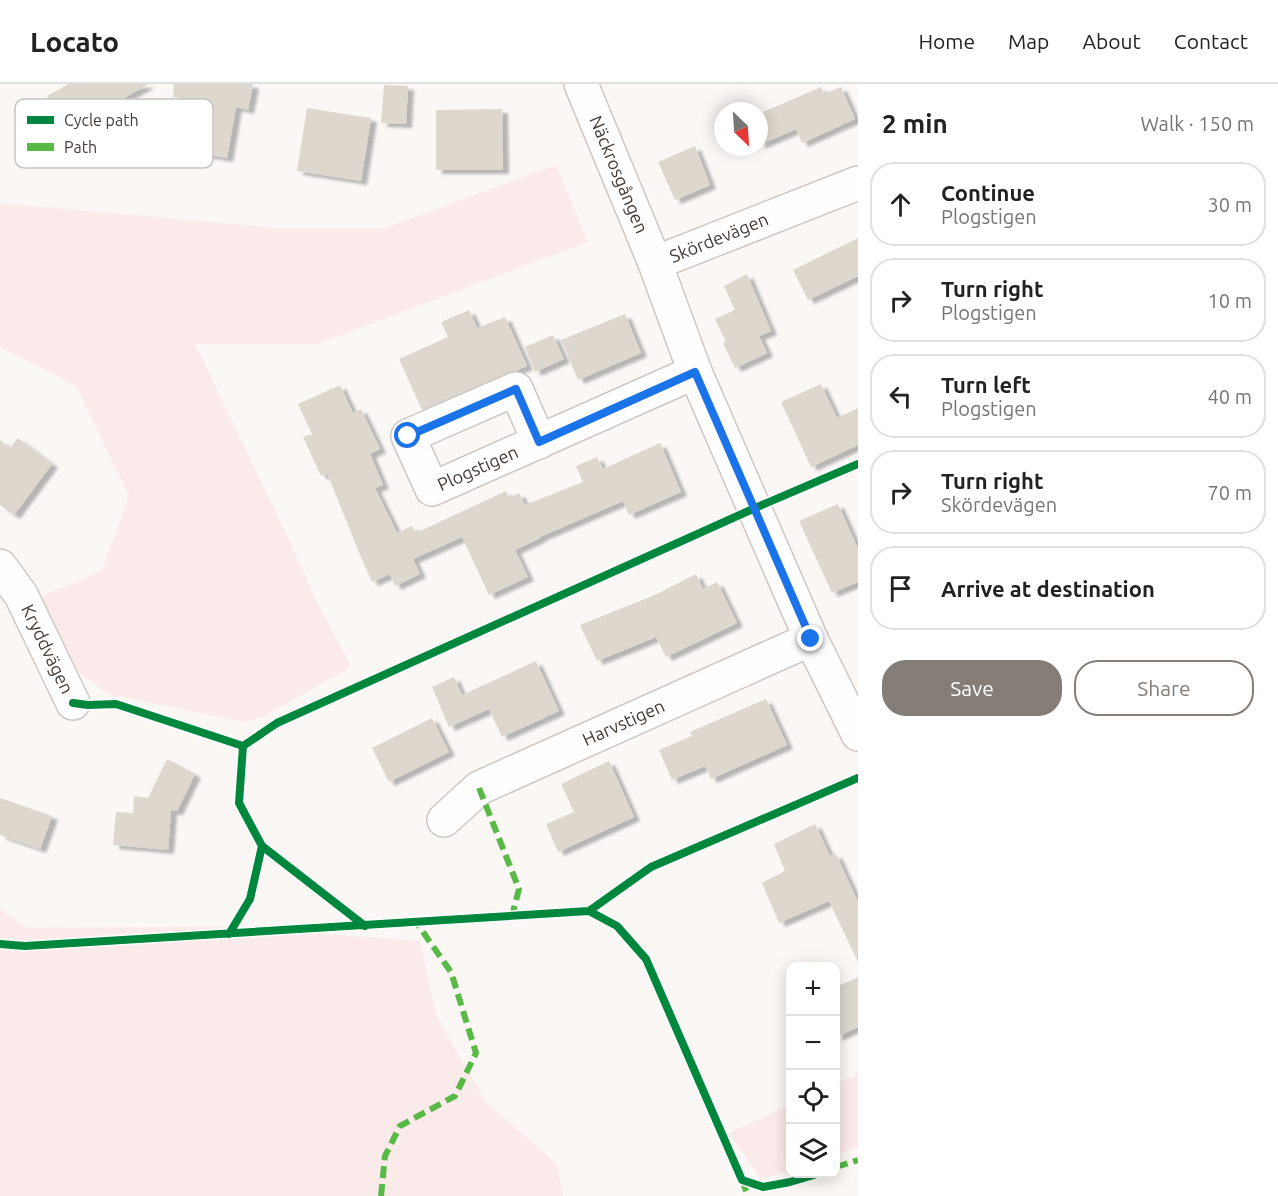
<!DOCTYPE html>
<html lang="en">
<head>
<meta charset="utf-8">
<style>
  body { margin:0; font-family:Ubuntu,sans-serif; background:#f2f2f2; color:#222 }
  .controls { position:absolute; right:18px; bottom:18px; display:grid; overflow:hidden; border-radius:12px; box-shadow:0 3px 15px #0003 }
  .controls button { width:54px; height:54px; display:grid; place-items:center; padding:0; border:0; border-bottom:2px solid #e0e0e0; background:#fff; color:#222; font:30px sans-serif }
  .compass { position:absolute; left:714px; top:18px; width:54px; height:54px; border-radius:50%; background:#fff; box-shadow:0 3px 15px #0003; rotate:155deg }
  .stop { position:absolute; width:18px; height:18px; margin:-14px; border:4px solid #1a73e8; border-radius:50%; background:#fff }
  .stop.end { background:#1a73e8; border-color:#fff; box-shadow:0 2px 6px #0008 }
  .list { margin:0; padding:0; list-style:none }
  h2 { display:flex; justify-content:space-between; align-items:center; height:78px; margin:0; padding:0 24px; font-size:26px }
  h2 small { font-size:20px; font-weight:400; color:#767676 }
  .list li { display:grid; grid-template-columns:39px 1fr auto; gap:18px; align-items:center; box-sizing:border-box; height:84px; margin:0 12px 12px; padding:0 12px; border:2px solid #e0e0e0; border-radius:24px }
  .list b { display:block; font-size:22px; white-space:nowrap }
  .list p { margin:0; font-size:20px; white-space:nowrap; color:#767676 }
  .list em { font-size:20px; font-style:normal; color:#767676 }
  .actions { display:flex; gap:12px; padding:18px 24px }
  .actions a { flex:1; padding:14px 0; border:2px solid #847d78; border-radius:24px; text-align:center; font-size:21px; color:#847d78 }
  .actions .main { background:#847d78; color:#fff }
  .icon { flex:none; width:33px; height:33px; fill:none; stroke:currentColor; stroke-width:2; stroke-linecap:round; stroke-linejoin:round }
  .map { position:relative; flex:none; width:858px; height:1112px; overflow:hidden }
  header { display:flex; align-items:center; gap:36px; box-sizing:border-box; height:84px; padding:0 30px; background:#fff; border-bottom:2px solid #e0e0e0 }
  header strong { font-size:28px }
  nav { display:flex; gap:33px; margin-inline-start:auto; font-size:21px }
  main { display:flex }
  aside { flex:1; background:#fff }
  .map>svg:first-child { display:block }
  .green { fill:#fbeaea }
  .building { fill:#ddd7ce; filter:url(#shadow) }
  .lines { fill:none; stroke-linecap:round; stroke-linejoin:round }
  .minor-casing { stroke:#cec8c4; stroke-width:36 }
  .minor { stroke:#fefefe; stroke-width:33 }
  .quiet { stroke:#58b947; stroke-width:6; stroke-dasharray:12 6; stroke-linecap:butt }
  .cycleway-casing { stroke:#fff; stroke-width:11 }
  .cycleway { stroke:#00873e; stroke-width:8 }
  .route { stroke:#1a73e8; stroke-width:8 }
  .labels { text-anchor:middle; stroke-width:4.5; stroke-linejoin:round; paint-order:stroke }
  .street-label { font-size:18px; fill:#443b34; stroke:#fff }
  .key { fill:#fff; stroke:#c7c4c2; stroke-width:1.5 }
  .key-label { font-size:16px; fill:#443b34 }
</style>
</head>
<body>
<header>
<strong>Locato</strong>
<nav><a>Home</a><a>Map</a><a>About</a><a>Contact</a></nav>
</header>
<main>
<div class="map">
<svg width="858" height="1112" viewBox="0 0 858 1112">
  <defs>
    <filter id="shadow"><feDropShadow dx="6" dy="4" stdDeviation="1.5" flood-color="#0004"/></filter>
  </defs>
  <rect width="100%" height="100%" fill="#faf7f5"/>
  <path class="green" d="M 556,81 L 588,158 L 317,260 L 195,260 L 292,462 L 313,510 L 351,583 L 263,633 L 243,638 L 108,610 L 65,578 L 38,514 L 102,487 L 129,412 L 76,302 L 0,263 L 0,119 L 277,144 L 385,144 Z
    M 0,825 L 27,844 L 226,843 L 420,857 L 436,931 L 485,1017 L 557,1080 L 563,1112 L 0,1112 Z
    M 858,990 L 858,1063 L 836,1070 L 836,1000 Z
    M 790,1021 L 790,1086 L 761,1095 L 729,1049 Z"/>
  <path class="building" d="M 69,0 L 149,0 L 95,30 L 109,54 L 80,70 L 47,12 Z
    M 174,0 L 253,0 L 248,26 L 236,23 L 227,74 L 185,67 L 194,16 L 173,13 Z
    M 384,1 L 408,2 L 406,40 L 381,39 Z
    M 821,3 L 824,10 L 841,3 L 855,35 L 802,59 L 796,45 L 759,61 L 759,36 L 763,34 L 761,29 Z
    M 307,24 L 371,34 L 361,97 L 297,87 Z
    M 502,25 L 503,86 L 436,86 L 436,26 Z
    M 695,62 L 710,101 L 675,116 L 658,78 Z
    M 858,154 L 858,192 L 808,216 L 793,186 Z
    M 747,190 L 771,247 L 759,252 L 767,269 L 735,284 L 723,259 L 726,258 L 715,235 L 735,226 L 724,202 Z
    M 469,226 L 477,244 L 505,233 L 527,282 L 515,287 L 509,288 L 422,326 L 399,275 L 448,253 L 441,238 Z
    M 625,230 L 641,269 L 578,296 L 561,256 Z
    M 553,251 L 564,275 L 535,288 L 525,263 Z
    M 821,300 L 837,334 L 858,324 L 858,361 L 811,383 L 781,318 Z
    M 340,301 L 353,329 L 361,325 L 380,365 L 370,370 L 383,401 L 375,404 L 397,449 L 412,442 L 416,449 L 506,407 L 509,414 L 519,409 L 525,421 L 583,398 L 576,382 L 597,373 L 603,385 L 660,359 L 681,408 L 629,431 L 623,417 L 540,453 L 540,454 L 515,466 L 528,493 L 489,511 L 462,453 L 413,475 L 420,490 L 395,502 L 390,490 L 372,498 L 358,466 L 327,389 L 321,392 L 303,353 L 312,350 L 298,320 Z
    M 18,354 L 52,380 L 14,431 L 0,421 L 0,356 L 10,364 Z
    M 838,420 L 858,465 L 858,498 L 832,509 L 799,437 Z
    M 696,490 L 703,505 L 717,498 L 737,539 L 666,573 L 656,553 L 597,577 L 580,541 L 655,511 Z
    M 536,577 L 559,627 L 502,653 L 489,625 L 449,643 L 432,603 L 454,593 L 462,611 Z
    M 766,615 L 787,661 L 711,695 L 705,682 L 672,696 L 659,666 L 692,652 L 690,648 Z
    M 432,634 L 449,668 L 389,698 L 372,664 Z
    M 167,675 L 195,690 L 177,727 L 171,727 L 168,766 L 113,761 L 116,728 L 133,729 L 134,712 L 148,714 Z
    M 609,677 L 634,733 L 558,768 L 546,740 L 574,728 L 561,700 Z
    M 0,714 L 52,732 L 40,765 L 0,751 Z
    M 815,740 L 830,772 L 836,770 L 858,818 L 858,878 L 829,817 L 779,839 L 762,799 L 785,787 L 774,760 Z
    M 858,893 L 858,943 L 836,953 L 836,903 Z"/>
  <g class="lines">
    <g class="minor-casing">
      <g id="minor">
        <path id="s1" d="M 581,0 L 655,179"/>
        <path d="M 858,99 L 655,179 L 695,288 L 811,555 L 858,650"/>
        <path id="s2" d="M 539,358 L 516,305 L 408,352 L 432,405 L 695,288"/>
        <path id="s3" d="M 0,482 L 21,511 L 73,619"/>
        <path id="s4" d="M 444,736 L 479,704 L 811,555"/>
      </g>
    </g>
    <use href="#minor" class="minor"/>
    <path class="quiet" d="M 479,704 L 519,805 L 512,832
      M 836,1083 L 858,1076
      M 742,1096 L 748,1112
      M 381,1112 L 385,1072 L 400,1042 L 455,1012 L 476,969 L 451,888 L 416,838"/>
    <g class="cycleway-casing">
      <path id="cycleway" d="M 73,619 L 88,621 L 116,620 L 243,662 L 277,639 L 755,424 L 858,380
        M 262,762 L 365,842
        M 589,827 L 651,783 L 858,694
        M 229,850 L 250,815 L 262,762 L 239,719 L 243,662
        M 0,860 L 25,862 L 589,827 L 617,842 L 646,875 L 742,1096 L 763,1103 L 790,1098 L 817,1090"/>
    </g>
    <use href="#cycleway" class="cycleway"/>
  </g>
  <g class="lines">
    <path class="route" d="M 408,352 L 516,305 L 539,358 L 695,288 L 811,555"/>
  </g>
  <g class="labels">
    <g class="street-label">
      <text dy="6" stroke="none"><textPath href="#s1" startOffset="98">Näckrosgången</textPath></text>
      <text transform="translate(719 154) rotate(-22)" y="6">Skördevägen</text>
      <text dy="6" stroke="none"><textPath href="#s2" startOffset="284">Plogstigen</textPath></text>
      <text dy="6" stroke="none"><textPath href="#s3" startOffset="96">Kryddvägen</textPath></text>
      <text dy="6" stroke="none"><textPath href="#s4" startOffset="206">Harvstigen</textPath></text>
    </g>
  </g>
  <rect x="15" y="15" width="198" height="69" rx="9" class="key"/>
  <rect x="27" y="32" width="27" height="8" fill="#00873e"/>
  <rect x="27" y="59" width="27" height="8" fill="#58b947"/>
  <g class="key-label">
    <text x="64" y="42">Cycle path</text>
    <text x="64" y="69">Path</text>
  </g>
</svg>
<div class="controls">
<button>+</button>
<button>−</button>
<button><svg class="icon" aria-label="locate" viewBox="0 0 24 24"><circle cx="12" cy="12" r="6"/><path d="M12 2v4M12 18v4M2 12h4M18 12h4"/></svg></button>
<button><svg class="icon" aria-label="layers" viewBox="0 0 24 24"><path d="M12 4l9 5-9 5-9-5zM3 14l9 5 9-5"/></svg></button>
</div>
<svg class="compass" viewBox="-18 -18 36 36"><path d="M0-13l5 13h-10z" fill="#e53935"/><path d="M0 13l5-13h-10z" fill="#767676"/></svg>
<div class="stop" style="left:408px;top:352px"></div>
<div class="stop end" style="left:811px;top:555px"></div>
</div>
<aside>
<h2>2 min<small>Walk · 150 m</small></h2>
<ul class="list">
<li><svg class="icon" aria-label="ahead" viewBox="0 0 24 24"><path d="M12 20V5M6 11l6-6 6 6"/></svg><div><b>Continue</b><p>Plogstigen</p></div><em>30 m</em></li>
<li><svg class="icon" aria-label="right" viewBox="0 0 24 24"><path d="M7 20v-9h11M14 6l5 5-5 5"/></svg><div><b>Turn right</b><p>Plogstigen</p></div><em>10 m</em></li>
<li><svg class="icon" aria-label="left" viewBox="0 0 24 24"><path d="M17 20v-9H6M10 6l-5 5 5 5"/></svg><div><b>Turn left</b><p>Plogstigen</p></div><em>40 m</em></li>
<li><svg class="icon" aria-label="right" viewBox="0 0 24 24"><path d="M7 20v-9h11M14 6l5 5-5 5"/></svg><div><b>Turn right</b><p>Skördevägen</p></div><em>70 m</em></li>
<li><svg class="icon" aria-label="arrive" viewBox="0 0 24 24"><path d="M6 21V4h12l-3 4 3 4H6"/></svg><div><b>Arrive at destination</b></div></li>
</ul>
<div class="actions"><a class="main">Save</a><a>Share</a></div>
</aside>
</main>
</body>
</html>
